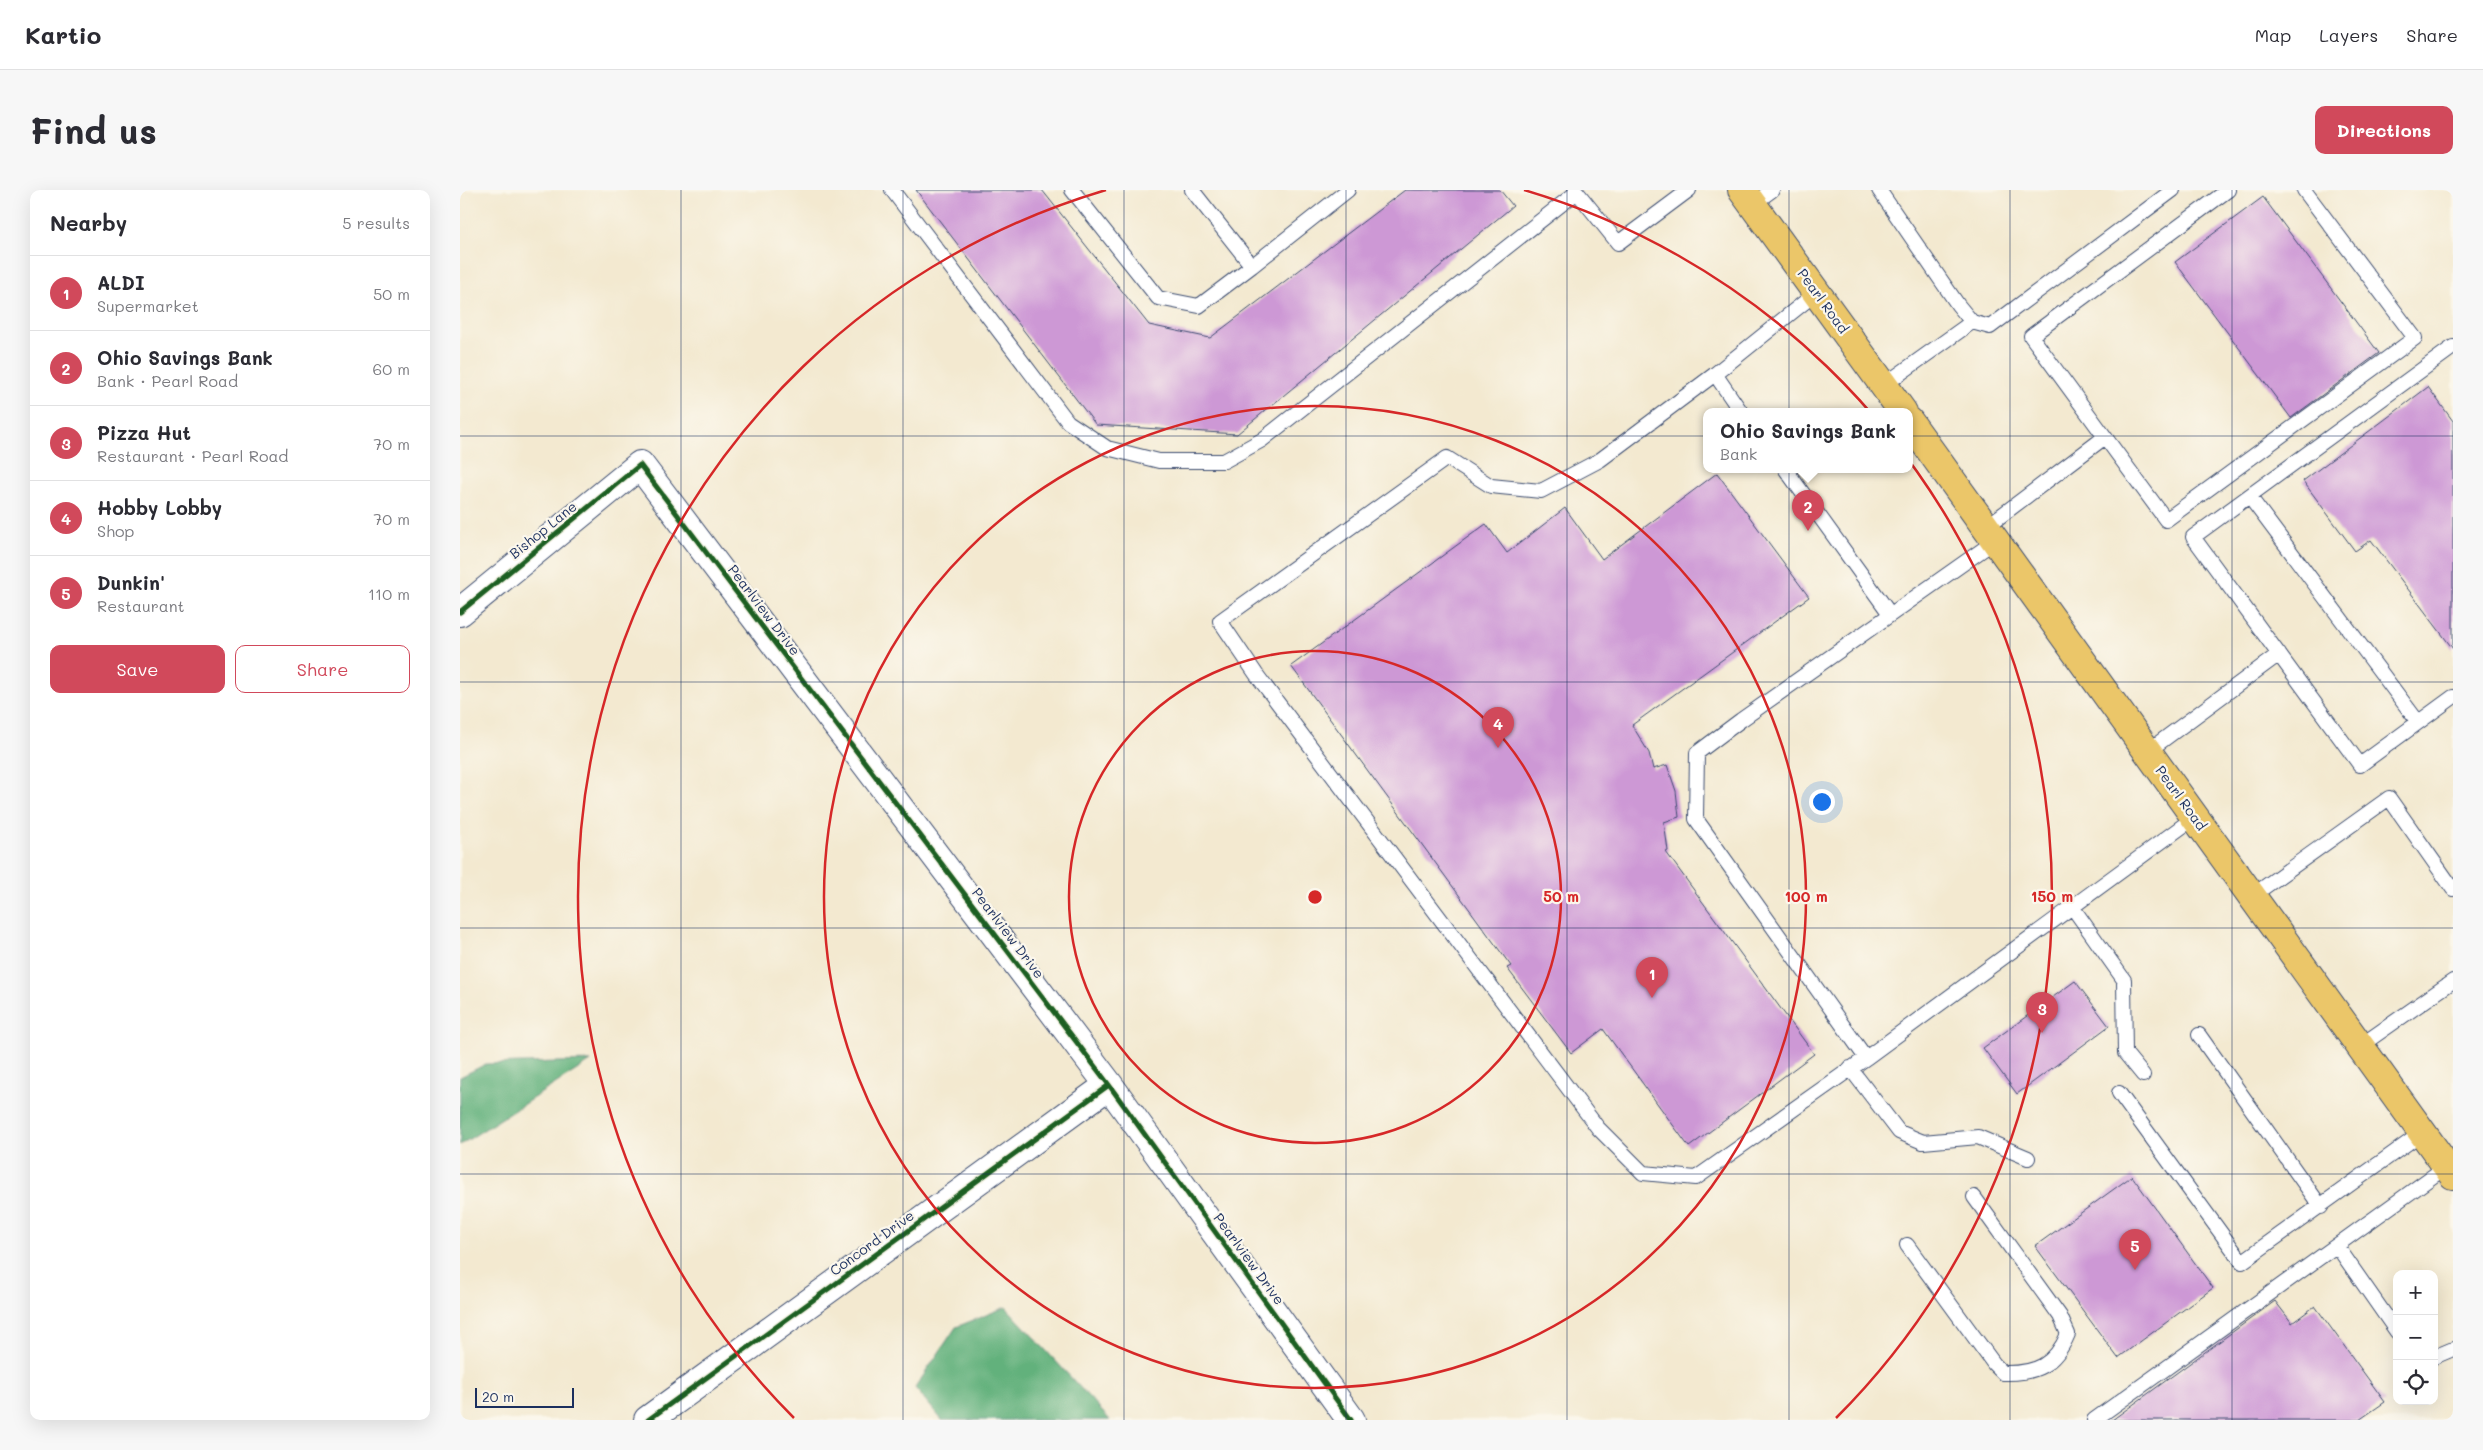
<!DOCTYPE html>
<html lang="en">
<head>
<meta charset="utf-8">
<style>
  body { margin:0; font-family:Mali,sans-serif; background:#f7f7f7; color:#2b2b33 }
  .controls { position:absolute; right:15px; bottom:15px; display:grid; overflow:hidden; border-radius:10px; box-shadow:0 5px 20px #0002 }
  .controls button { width:45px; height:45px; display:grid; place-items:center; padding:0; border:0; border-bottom:1px solid #e1e1e2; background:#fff; color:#2b2b33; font:25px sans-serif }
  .scale { position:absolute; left:15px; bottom:12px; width:99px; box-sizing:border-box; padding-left:5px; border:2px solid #1b2f5e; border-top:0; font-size:14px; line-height:18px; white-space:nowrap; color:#1b2f5e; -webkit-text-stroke:4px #fbf7ec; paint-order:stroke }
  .you { position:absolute; left:1361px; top:611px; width:18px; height:18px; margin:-12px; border:4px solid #fff; border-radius:50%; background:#1a73e8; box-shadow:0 0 0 8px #1a73e833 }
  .badge { display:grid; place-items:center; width:32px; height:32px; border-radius:50%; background:#d1495b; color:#fff; font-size:16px; font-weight:700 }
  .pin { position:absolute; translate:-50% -41px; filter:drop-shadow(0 1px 2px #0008) }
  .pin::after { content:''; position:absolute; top:26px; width:18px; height:15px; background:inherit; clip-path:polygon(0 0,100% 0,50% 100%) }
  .popup { position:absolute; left:1243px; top:218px; width:210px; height:65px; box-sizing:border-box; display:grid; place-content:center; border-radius:10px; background:#fff; filter:drop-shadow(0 1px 4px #0005); font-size:16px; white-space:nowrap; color:#7c7c81 }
  .popup b { font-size:19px; color:#2b2b33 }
  .popup::after { content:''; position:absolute; left:50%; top:100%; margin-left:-10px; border:10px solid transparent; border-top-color:#fff }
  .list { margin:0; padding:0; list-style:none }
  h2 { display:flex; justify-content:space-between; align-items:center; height:65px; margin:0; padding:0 20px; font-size:21px }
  h2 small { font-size:16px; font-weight:400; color:#7c7c81 }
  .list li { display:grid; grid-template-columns:32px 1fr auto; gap:15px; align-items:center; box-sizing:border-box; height:75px; padding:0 20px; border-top:1px solid #e1e1e2 }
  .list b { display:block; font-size:19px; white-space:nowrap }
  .list p { margin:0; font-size:16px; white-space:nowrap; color:#7c7c81 }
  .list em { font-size:16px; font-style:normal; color:#7c7c81 }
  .actions { display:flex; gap:10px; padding:15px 20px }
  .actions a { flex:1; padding:11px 0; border:1px solid #d1495b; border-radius:10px; text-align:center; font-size:18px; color:#d1495b }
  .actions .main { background:#d1495b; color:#fff }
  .icon { flex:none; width:28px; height:28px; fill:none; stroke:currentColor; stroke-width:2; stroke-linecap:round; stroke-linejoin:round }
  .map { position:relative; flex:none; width:1993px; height:1230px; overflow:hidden; border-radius:10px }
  header { display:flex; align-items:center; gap:30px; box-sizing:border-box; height:70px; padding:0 25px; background:#fff; border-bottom:1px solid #e1e1e2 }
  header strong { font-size:24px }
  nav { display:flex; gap:28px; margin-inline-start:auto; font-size:18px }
  .intro { display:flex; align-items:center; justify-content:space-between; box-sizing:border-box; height:120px; padding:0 30px }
  h1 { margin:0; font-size:35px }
  .button { padding:12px 22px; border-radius:10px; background:#d1495b; color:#fff; font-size:18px; font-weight:700 }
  main { display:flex; gap:30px; padding:0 30px }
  aside { flex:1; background:#fff; border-radius:10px; box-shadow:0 5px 20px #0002 }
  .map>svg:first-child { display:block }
  .forest { fill:#62b17c; stroke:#3e706d }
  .building { fill:#cd98d5 }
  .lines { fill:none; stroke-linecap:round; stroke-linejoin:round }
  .service-casing { stroke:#3b4b6f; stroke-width:16 }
  .minor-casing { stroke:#3b4b6f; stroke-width:30 }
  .primary-casing { stroke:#3b4b6f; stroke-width:30 }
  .service { stroke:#fff; stroke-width:14 }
  .minor { stroke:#fff; stroke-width:28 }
  .primary { stroke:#ebc669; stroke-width:28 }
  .cycleway-casing { stroke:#fbf7ec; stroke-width:8 }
  .cycleway { stroke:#1b5e20; stroke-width:5 }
  .grid { fill:none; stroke:#1b2f5e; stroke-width:1; stroke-opacity:0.55 }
  .ring { fill:none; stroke:#d62828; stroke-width:2.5 }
  .labels { text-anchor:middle; stroke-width:4.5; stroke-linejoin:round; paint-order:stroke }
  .street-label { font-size:14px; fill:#1b2f5e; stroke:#fbf7ec }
  .centre { fill:#d62828; stroke:#fbf7ec; stroke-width:2.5 }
  .ring-label { font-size:15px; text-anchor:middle; font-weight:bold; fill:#d62828; stroke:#fbf7ec; stroke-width:4.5; stroke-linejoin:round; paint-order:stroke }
</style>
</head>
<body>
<header>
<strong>Kartio</strong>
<nav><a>Map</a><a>Layers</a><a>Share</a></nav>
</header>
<div class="intro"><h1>Find us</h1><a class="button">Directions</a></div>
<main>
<aside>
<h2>Nearby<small>5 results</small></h2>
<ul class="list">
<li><span class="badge">1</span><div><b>ALDI</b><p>Supermarket</p></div><em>50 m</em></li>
<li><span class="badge">2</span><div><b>Ohio Savings Bank</b><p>Bank · Pearl Road</p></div><em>60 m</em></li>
<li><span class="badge">3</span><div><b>Pizza Hut</b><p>Restaurant · Pearl Road</p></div><em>70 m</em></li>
<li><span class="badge">4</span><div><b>Hobby Lobby</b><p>Shop</p></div><em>70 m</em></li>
<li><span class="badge">5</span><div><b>Dunkin'</b><p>Restaurant</p></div><em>110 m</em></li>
</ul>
<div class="actions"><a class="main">Save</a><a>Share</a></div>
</aside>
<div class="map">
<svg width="1993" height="1230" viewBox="0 0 1993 1230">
  <rect width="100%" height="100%" fill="#fbf7ec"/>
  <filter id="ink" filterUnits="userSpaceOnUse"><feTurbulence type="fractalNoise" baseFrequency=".02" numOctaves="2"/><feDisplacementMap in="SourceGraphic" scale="10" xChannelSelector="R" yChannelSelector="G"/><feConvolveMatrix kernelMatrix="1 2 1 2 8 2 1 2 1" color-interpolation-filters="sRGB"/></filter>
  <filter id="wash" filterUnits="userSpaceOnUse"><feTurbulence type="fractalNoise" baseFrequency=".0096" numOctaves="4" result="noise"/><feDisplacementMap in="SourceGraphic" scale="20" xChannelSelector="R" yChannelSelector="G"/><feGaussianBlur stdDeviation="1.12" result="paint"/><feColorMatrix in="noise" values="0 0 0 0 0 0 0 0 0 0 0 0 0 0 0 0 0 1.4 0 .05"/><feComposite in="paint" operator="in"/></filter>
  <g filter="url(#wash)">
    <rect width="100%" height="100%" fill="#f3e9d0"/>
    <path class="forest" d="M 131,871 L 0,955 L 0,887 L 26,874 Z
      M 546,1117 L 650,1230 L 482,1230 L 455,1198 L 496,1137 Z"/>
    <g id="blocks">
      <path class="building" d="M 456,0 L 582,0 L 689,135 L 750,148 L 945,0 L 1040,0 L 1053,16 L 777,244 L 636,235 Z
        M 1803,7 L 1919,163 L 1831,228 L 1715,72 Z
        M 1968,197 L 1993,231 L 1993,459 L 1911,350 L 1895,361 L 1843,291 Z
        M 1257,283 L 1349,407 L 1172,535 L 1189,563 L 1193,579 L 1207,575 L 1216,601 L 1219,627 L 1204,632 L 1208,661 L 1206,662 L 1354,864 L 1229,957 L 1143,839 L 1111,863 L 1047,778 L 1051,776 L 831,476 L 1026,334 L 1047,363 L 1105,318 L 1142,369 Z
        M 1615,791 L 1649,836 L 1557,904 L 1523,858 Z
        M 1672,986 L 1753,1098 L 1658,1168 L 1575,1056 Z
        M 1815,1111 L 1832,1133 L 1855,1116 L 1925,1212 L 1899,1230 L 1652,1230 Z"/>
    </g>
  </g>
  <g filter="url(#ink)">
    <use href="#blocks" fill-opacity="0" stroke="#3b4b6f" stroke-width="1"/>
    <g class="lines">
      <g class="service-casing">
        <path id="service" d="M 432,0 L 608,232 L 647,258 L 699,271 L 764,271 L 802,250 L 1117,2 L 1115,0
          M 612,0 L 698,108 L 739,116 L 792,76
          M 732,0 L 792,76 L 888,0
          M 1419,0 L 1498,115 L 1512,132 L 1530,137 L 1713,0
          M 1117,2 L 1158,53 L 1229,0
          M 1293,14 L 1312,0
          M 1356,103 L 1255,184 L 1140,270 L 1081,301 L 1031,296 L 987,268 L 760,431 L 796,484 L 1138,938 L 1183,983 L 1236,988 L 1406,868
          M 1993,157 L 1733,347 L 1900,575 L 1993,507
          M 1255,184 L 1281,222
          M 1424,195 L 1512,132
          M 1645,247 L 1571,146 L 1768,0
          M 1326,280 L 1430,424
          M 1789,306 L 1958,532
          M 1526,337 L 1645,247 L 1706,330 L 1955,148 L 1844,0
          M 1535,351 L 1281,530 L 1237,563 L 1236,629 L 1406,868 L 1735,627
          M 1688,561 L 1819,464
          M 1792,706 L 1929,608 L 1993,699
          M 1613,718 L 1664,790 L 1665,863 L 1683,885
          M 1739,845 L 1861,1017
          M 1900,856 L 1993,791
          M 1390,878 L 1439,942 L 1463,952 L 1518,947 L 1568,968
          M 1659,903 L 1782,1072 L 1963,942
          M 1447,1055 L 1534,1174 L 1543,1183 C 1576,1184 1595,1175 1608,1144 L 1600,1126 L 1514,1007
          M 1877,1056 L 1937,1142
          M 1974,1167 L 1993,1159
          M 1634,1230 L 1987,976"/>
      </g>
      <g class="minor-casing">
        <path id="minor" d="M 0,422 L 180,275 L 649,895 L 891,1230
          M 188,1230 L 649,895"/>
      </g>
      <g class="primary-casing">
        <path id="primary" d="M 1282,0 L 1443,222
          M 1449,231 L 1993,985"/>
      </g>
      <use href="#service" class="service"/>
      <use href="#minor" class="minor"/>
      <use href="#primary" class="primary"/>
      <g class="cycleway-casing">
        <path id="cycleway" d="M 0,422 L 180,275 L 649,895 L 891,1230
          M 188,1230 L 649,895"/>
      </g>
      <use href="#cycleway" class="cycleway"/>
    </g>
  </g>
  <path class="grid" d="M 221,0 L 221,1230M 443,0 L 443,1230M 664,0 L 664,1230M 886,0 L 886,1230M 1107,0 L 1107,1230M 1329,0 L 1329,1230M 1550,0 L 1550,1230M 1772,0 L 1772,1230M 0,246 L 1993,246M 0,492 L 1993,492M 0,738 L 1993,738M 0,984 L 1993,984"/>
  <g class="ring">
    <circle cx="855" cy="707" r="246"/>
    <circle cx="855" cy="707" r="491"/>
    <path d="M334 1228A737 737 0 0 1 646 0M1064 0A737 737 0 0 1 1376 1228"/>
  </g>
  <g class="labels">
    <g class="street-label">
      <text transform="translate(1363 111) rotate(54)" y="5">Pearl Road</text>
      <text transform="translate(83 340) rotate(-39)" y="5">Bishop Lane</text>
      <text transform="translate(304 420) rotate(53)" y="5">Pearlview Drive</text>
      <text transform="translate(1721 608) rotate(54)" y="5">Pearl Road</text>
      <text transform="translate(548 743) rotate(53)" y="5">Pearlview Drive</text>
      <text transform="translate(412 1053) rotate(-36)" y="5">Concord Drive</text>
      <text transform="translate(789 1069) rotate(54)" y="5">Pearlview Drive</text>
    </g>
  </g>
  <circle cx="855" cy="707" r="8" class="centre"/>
  <g class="ring-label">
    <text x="1101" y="712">50 m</text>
    <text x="1346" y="712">100 m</text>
    <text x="1592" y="712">150 m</text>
  </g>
</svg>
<div class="controls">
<button>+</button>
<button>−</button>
<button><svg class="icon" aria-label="locate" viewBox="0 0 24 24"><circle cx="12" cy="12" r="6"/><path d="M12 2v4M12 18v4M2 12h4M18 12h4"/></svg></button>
</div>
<div class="scale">20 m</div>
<div class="you"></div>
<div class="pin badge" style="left:1192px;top:808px">1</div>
<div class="pin badge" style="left:1348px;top:341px">2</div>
<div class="popup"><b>Ohio Savings Bank</b>Bank</div>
<div class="pin badge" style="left:1582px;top:843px">3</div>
<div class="pin badge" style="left:1038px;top:558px">4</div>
<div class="pin badge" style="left:1675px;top:1080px">5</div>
</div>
</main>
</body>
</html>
